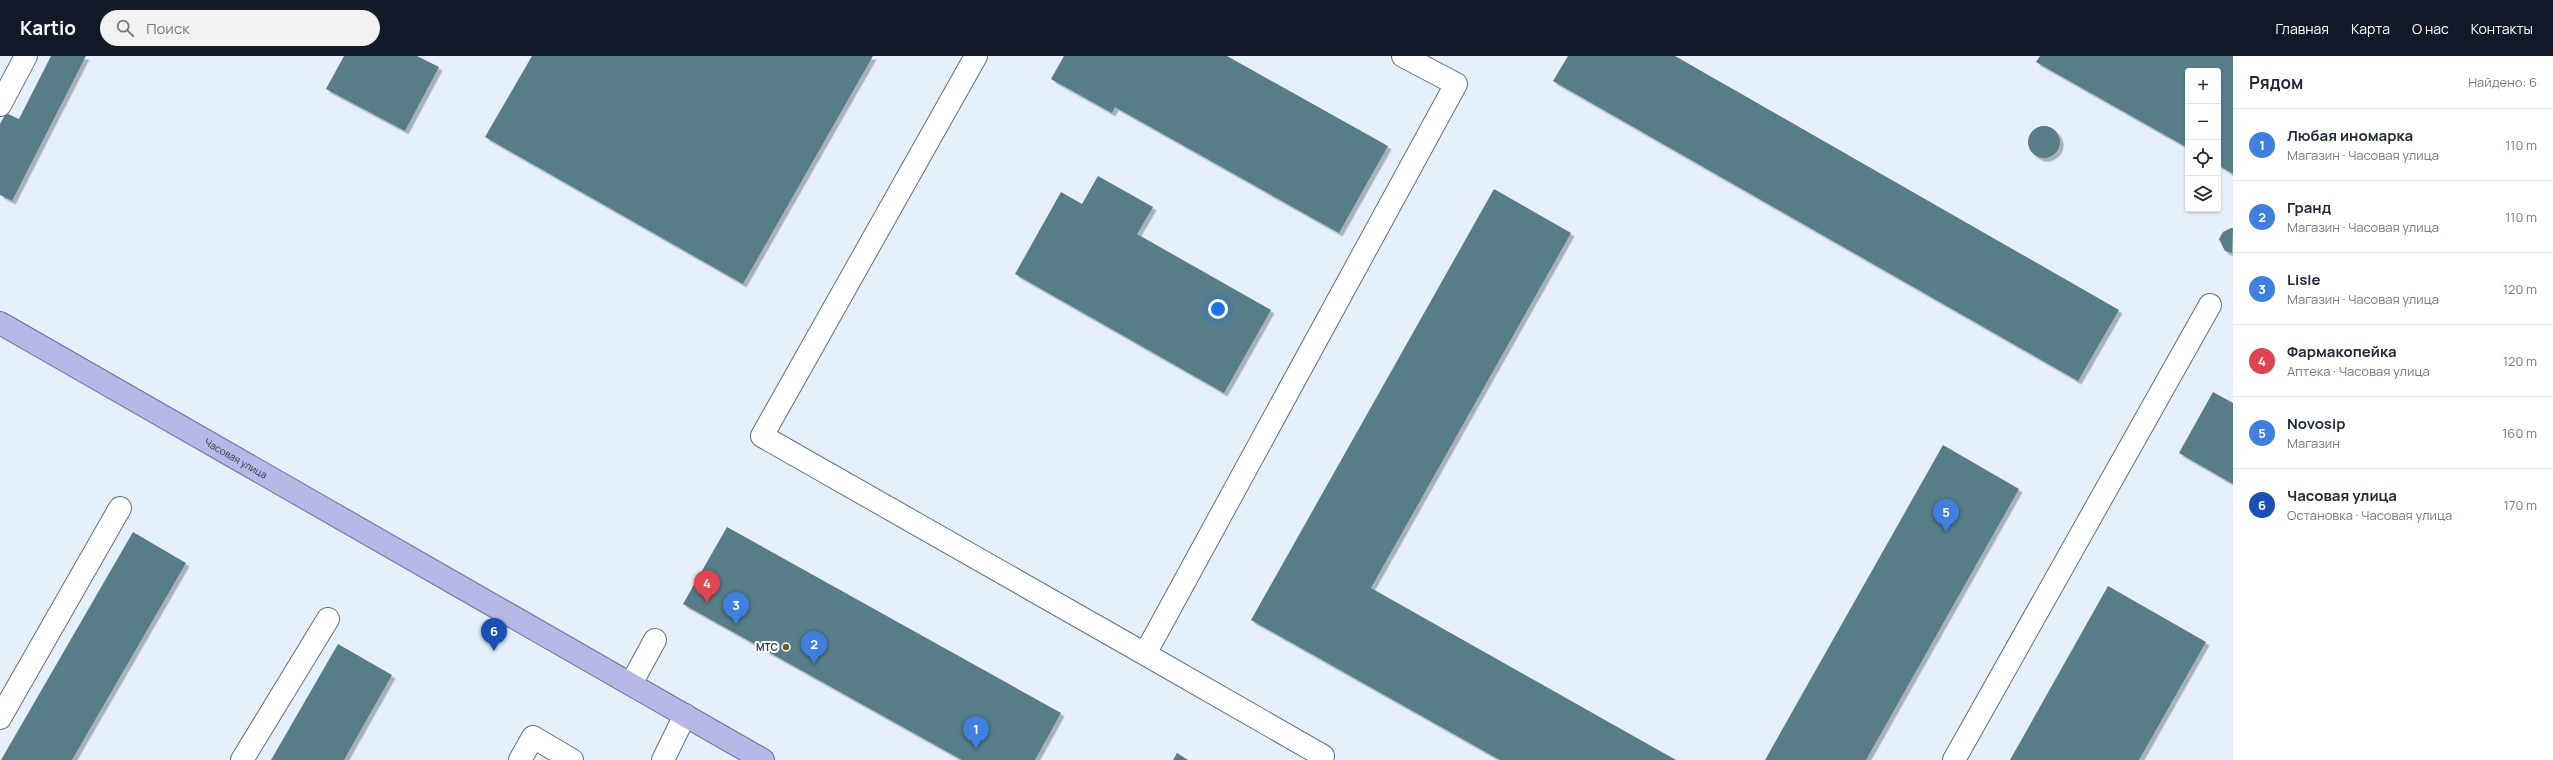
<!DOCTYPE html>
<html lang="ru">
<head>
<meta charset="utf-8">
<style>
  body { margin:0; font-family:Manrope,sans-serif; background:#f2f2f3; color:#1f2937 }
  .controls { position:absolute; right:12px; top:12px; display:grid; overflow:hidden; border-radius:4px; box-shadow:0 1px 3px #0004 }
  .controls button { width:36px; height:36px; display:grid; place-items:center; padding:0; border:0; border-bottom:1px solid #e0e1e3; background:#fff; color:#1f2937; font:20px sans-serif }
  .you { position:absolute; left:1218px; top:253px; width:14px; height:14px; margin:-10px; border:3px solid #fff; border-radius:50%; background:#1a73e8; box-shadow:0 0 0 6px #1a73e833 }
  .badge { display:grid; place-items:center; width:26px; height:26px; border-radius:50%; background:#111827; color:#fff; font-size:13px; font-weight:700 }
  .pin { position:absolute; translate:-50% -33px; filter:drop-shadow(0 1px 2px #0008) }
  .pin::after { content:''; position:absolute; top:21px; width:14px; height:12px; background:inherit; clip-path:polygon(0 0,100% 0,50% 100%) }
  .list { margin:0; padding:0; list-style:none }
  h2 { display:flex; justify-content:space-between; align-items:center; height:52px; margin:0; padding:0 16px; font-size:17px }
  h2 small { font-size:13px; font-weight:400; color:#747a83 }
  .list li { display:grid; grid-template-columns:26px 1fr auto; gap:12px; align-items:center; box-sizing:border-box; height:72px; padding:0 16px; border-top:1px solid #e0e1e3 }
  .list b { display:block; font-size:15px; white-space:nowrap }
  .list p { margin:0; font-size:13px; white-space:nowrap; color:#747a83 }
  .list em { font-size:13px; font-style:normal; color:#747a83 }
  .icon { flex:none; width:22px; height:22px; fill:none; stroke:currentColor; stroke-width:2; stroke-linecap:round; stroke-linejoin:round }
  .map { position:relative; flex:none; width:2233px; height:704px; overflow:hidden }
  header { display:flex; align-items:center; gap:24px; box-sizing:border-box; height:56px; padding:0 20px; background:#111827; color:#fff }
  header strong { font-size:19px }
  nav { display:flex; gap:22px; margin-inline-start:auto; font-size:14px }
  .search { width:280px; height:36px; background:#f2f2f3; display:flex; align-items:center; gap:10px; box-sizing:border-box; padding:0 14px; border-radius:22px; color:#747a83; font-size:15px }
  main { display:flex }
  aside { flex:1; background:#fff }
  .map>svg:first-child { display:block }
  .building { fill:#577d88; filter:url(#shadow) }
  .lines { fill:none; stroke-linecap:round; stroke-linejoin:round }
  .minor-casing { stroke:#5a7188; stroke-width:24 }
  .major-casing { stroke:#6a6da4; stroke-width:24 }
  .minor { stroke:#fff; stroke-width:22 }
  .major { stroke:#b8b8e7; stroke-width:22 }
  .poi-dot { fill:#715c2b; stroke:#fcfcfc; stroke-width:1.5 }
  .labels { text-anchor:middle; stroke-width:4; stroke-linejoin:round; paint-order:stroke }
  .street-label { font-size:10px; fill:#303a45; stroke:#fcfcfc }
  .poi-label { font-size:10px; font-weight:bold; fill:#303a45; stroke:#fcfcfc; text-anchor:end }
</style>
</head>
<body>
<header>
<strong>Kartio</strong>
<div class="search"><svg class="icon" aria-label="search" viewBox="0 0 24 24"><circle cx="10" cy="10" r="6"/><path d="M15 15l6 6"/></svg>Поиск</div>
<nav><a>Главная</a><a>Карта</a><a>О нас</a><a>Контакты</a></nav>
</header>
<main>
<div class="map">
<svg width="2233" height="704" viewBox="0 0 2233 704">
  <defs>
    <filter id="shadow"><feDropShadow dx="3.5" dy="3.5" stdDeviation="0" flood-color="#0004"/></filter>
  </defs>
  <rect width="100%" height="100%" fill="#e6f0fb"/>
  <path class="building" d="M 51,0 L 86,0 L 12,145 L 0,139 L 0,68 L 6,57 L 19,63 Z
    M 344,0 L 417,0 L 439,11 L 405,75 L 326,33 Z
    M 532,0 L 873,0 L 743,228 L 485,81 Z
    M 1064,0 L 1227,0 L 1388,90 L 1339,177 L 1115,51 L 1112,57 L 1051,23 Z
    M 1568,0 L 1675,0 L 2119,254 L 2078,325 L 1553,25 Z
    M 2040,0 L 2233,0 L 2233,118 L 2218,109 L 2218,15 L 2188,15 L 2188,92 L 2036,6 Z
    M2028 86a16 16 0 1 1 32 0a16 16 0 1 1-32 0Z
    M 1098,120 L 1153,151 L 1137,178 L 1271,254 L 1224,337 L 1015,218 L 1061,136 L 1082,148 Z
    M 1494,133 L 1571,177 L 1371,532 L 1676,704 L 1500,704 L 1251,564 Z
    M 2231,172 L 2233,172 L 2232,197 L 2225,195 L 2219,183 L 2223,176 Z
    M 2213,336 L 2233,347 L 2233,428 L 2179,397 Z
    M 1943,389 L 2019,433 L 1866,704 L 1765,704 Z
    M 727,471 L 1061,657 L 1035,704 L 962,704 L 683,548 Z
    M 133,476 L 186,507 L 72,704 L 1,704 Z
    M 2108,530 L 2206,586 L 2139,704 L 2010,704 Z
    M 338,588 L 392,619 L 344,704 L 271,704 Z
    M 1177,697 L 1188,704 L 1173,704 Z"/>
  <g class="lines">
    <g class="minor-casing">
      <path id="minor" d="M 976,0 L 762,380 L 1145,598
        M 0,49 L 26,0
        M 631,628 L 655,584
        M 0,662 L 120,452
        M 242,704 L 328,563
        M 520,704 L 533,681 L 572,704
        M 663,704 L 685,659
        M 1321,704 L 1323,700 L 1145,598 L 1456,28 L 1403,0
        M 1954,704 L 2210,249"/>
    </g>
    <g class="major-casing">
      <g id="major">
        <path id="s1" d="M 0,267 L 763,704"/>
      </g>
    </g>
    <use href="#minor" class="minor"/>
    <use href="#major" class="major"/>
  </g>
  <circle class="poi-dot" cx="786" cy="591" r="4"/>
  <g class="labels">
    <g class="street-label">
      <text dy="4" stroke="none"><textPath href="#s1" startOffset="272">Часовая улица</textPath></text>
    </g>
    <g class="poi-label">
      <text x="778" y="595">МТС</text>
    </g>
  </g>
</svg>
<div class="controls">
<button>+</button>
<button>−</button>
<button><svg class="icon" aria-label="locate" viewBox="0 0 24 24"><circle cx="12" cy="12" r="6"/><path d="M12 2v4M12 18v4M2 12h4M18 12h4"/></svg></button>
<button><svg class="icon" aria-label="layers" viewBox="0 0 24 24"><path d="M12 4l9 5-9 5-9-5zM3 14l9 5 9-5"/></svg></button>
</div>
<div class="you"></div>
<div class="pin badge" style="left:976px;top:693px;background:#3f7fe0">1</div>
<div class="pin badge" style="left:814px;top:608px;background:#3f7fe0">2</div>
<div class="pin badge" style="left:736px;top:569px;background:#3f7fe0">3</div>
<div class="pin badge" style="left:707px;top:547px;background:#e0444e">4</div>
<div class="pin badge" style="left:1946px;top:476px;background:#3f7fe0">5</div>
<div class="pin badge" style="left:494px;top:595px;background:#1a4fb4">6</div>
</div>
<aside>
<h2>Рядом<small>Найдено: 6</small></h2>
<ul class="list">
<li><span class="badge" style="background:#3f7fe0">1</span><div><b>Любая иномарка</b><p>Магазин · Часовая улица</p></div><em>110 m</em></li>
<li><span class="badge" style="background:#3f7fe0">2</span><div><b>Гранд</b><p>Магазин · Часовая улица</p></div><em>110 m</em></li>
<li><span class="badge" style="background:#3f7fe0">3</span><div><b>Lisle</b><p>Магазин · Часовая улица</p></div><em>120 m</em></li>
<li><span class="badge" style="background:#e0444e">4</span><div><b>Фармакопейка</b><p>Аптека · Часовая улица</p></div><em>120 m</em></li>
<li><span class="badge" style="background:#3f7fe0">5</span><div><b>Novosip</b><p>Магазин</p></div><em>160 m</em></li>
<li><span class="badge" style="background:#1a4fb4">6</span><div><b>Часовая улица</b><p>Остановка · Часовая улица</p></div><em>170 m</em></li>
</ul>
</aside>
</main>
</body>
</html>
